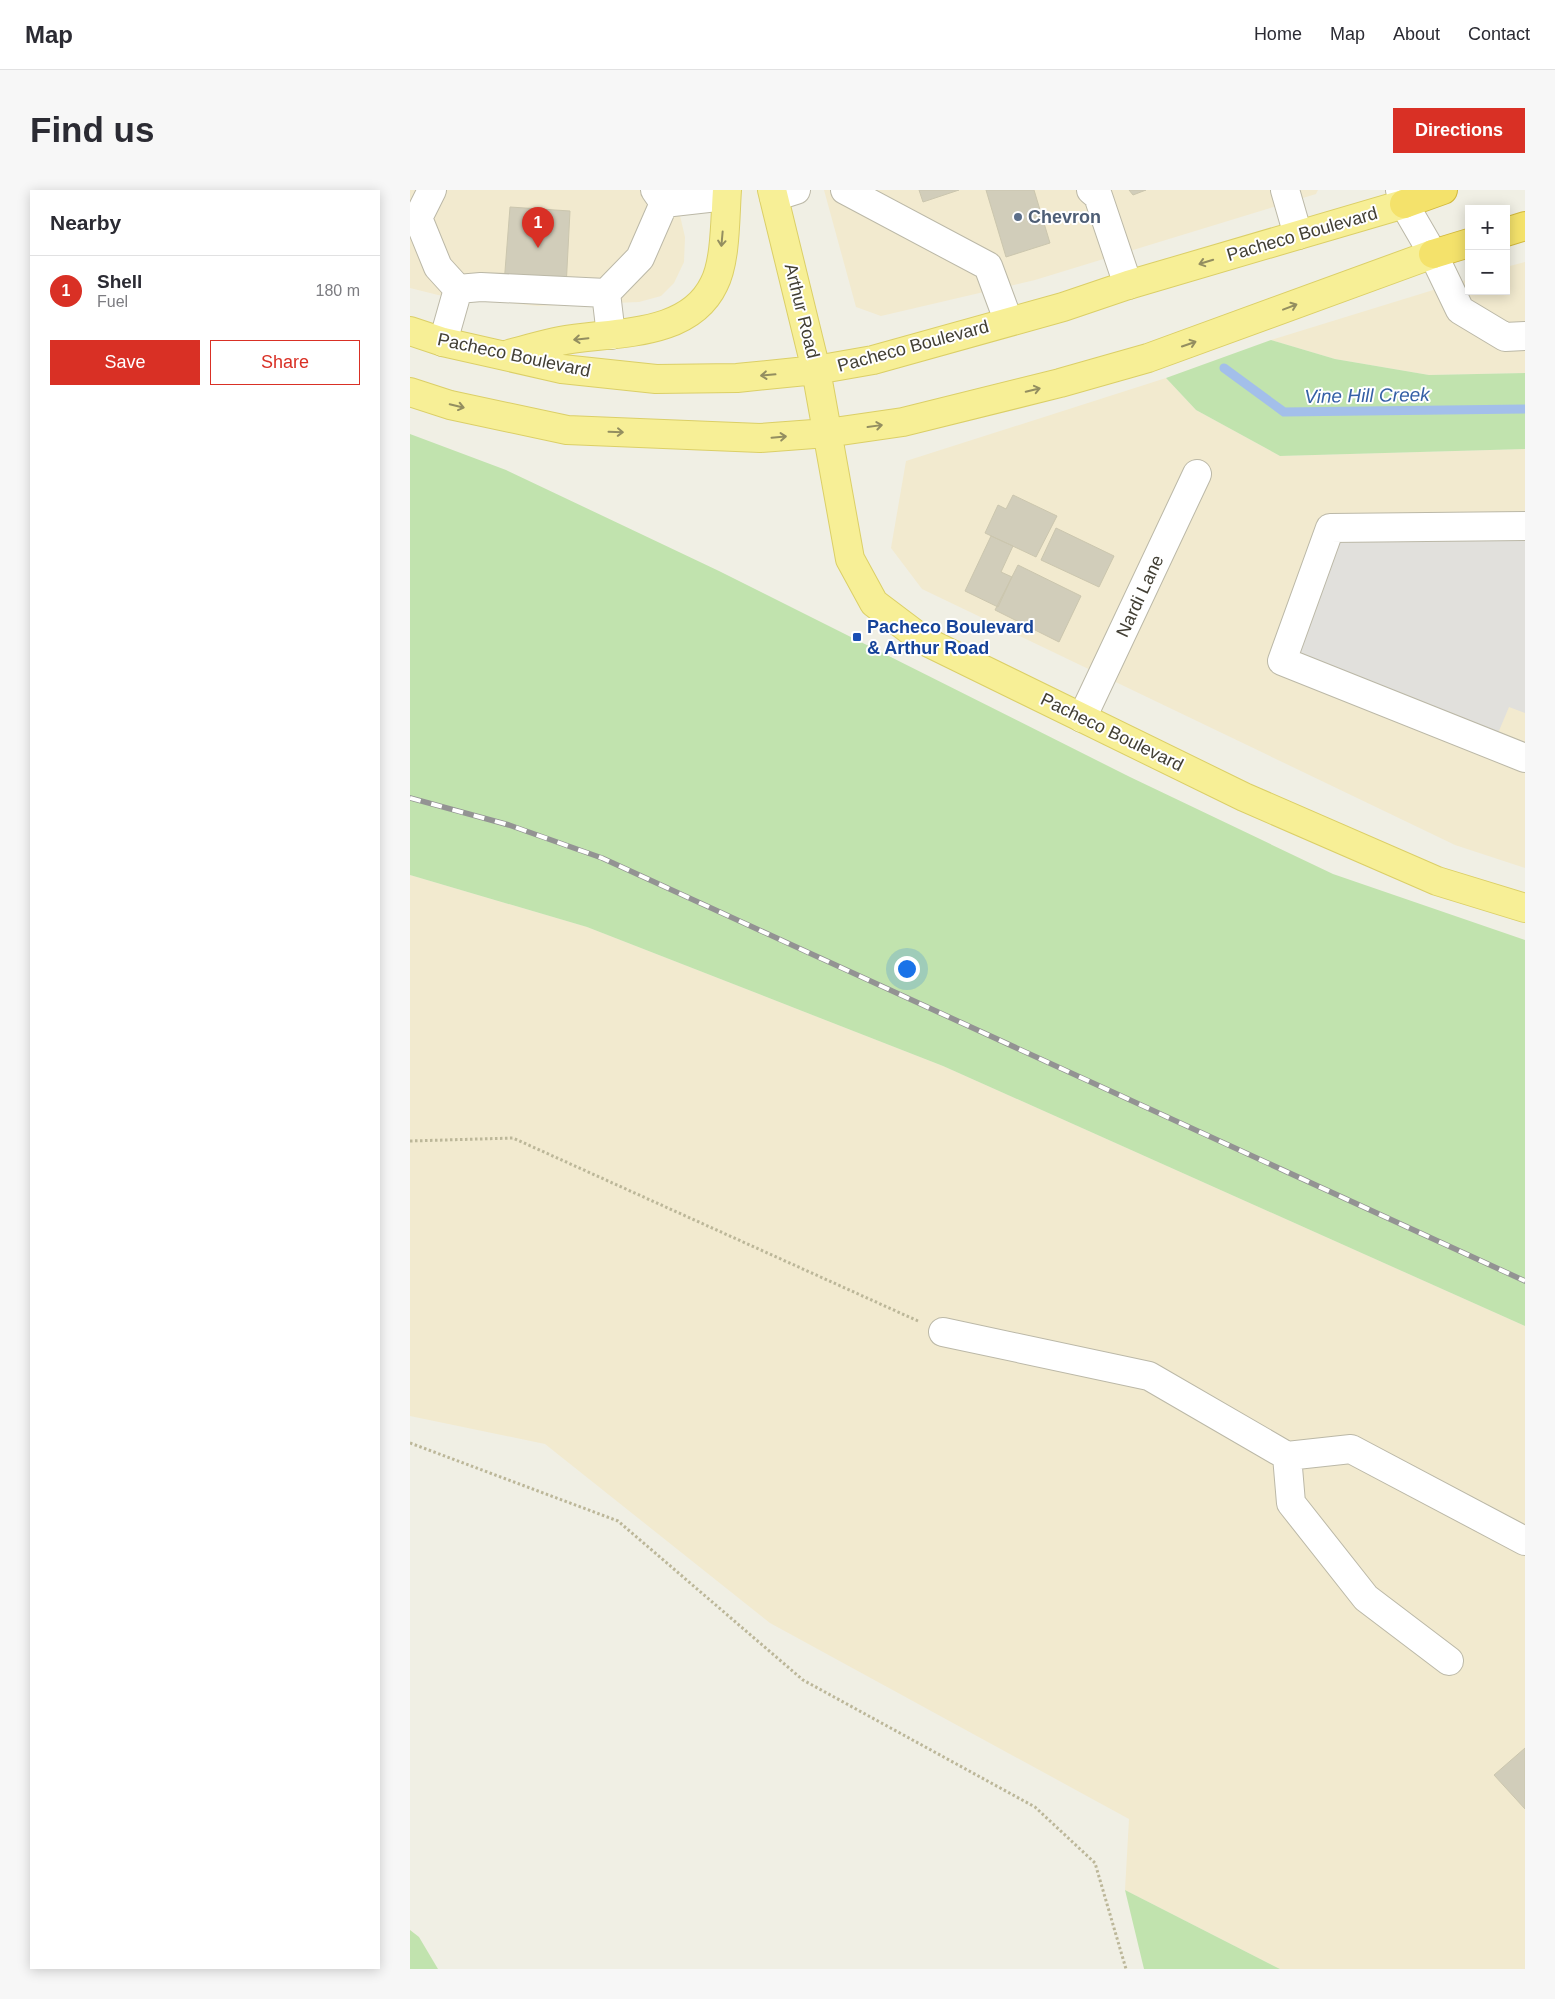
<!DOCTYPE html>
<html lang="en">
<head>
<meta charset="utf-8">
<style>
  body { margin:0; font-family:Helvetica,sans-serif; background:#f7f7f7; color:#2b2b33 }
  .controls { position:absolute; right:15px; top:15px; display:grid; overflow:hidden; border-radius:0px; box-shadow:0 2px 12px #0003 }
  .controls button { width:45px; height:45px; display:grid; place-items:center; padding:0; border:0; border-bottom:1px solid #e1e1e2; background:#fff; color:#2b2b33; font:25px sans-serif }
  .you { position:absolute; left:496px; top:778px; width:18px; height:18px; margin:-12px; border:4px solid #fff; border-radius:50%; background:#1a73e8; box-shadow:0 0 0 8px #1a73e833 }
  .badge { display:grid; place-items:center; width:32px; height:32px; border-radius:50%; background:#d93025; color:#fff; font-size:16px; font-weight:700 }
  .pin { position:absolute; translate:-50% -41px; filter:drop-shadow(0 1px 2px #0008) }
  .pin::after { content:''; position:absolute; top:26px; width:18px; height:15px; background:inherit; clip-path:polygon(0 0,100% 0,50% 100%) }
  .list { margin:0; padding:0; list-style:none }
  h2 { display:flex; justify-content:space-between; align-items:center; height:65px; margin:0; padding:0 20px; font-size:21px }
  h2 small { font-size:16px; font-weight:400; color:#7c7c81 }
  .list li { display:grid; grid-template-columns:32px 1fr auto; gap:15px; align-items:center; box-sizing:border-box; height:70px; padding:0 20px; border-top:1px solid #e1e1e2 }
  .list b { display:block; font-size:19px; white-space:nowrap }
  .list p { margin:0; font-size:16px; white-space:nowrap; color:#7c7c81 }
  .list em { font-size:16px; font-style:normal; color:#7c7c81 }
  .actions { display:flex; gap:10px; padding:15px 20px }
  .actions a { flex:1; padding:11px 0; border:1px solid #d93025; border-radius:0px; text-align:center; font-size:18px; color:#d93025 }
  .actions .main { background:#d93025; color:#fff }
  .map { position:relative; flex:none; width:1115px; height:1779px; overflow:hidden; border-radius:0px }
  header { display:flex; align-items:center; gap:30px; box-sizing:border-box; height:70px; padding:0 25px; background:#fff; border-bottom:1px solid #e1e1e2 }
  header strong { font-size:24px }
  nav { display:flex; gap:28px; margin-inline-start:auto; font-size:18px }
  .intro { display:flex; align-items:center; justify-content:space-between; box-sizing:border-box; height:120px; padding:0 30px }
  h1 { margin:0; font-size:35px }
  .button { padding:12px 22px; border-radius:0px; background:#d93025; color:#fff; font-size:18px; font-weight:700 }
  main { display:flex; gap:30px; padding:0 30px }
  aside { flex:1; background:#fff; border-radius:0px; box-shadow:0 2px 12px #0003 }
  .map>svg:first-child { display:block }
  .commercial { fill:#f2eacf }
  .green { fill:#c1e3ae }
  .parking { fill:#e1e0dc }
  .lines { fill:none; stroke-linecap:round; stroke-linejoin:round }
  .stream { stroke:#a3bfea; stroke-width:9 }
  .building { fill:#d1cdba; stroke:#cbc6ae }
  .minor-casing { stroke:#bbb8a7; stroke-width:30 }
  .major-casing { stroke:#dbcf67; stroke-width:30 }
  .highway-casing { stroke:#d2b93c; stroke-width:30 }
  .path { stroke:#bcb799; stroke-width:3; stroke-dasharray:2.5 2.5; stroke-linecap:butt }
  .minor { stroke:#fff; stroke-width:28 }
  .major { stroke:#f7ef96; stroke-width:28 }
  .highway { stroke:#f4e26b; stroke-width:28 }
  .rail-casing { stroke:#939393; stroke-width:5.5 }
  .rail { stroke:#fff; stroke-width:4; stroke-dasharray:11; stroke-linecap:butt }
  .oneway { stroke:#938e60 }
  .service-dot { fill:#5c6f8a; stroke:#fff; stroke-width:2 }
  .transit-dot { fill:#1a4fb4; stroke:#fff; stroke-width:2 }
  .labels { text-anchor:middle; stroke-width:4; stroke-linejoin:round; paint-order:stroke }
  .service-label { font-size:18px; font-weight:bold; fill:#4e5e75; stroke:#fff; text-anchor:start }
  .street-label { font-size:18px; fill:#423f34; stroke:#fff }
  .transit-label { font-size:18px; font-weight:bold; fill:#164399; stroke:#fff; text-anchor:start }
  .water-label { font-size:19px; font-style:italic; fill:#3560a6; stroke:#fff }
</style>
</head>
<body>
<header>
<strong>Map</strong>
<nav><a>Home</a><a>Map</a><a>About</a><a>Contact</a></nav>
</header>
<div class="intro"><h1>Find us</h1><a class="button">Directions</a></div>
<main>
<aside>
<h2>Nearby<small></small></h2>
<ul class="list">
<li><span class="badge">1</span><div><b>Shell</b><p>Fuel</p></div><em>180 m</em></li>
</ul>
<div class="actions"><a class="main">Save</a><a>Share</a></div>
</aside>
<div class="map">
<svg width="1115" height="1779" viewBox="0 0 1115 1779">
  <rect width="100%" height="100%" fill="#f0efe4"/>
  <path class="commercial" d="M 0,0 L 264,0 L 275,47 L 274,72 L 264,93 L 251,106 L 229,112 L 127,116 L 28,105 L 0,98 Z
    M 414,0 L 908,0 L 906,4 L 625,90 L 471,126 L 446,117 Z
    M 1115,72 L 1115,183 L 1019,185 L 925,169 L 861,150 L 1059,89 L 1059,101 L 1096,101 L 1096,77 Z
    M 756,188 L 786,220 L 870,266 L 1115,259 L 1115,678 L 1045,655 L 512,399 L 481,358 L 496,271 Z
    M 0,685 L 177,737 L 533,876 L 1115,1136 L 1115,1779 L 870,1779 L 715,1700 L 719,1629 L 360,1433 L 135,1254 L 0,1226 Z"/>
  <path class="green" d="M 861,150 L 925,169 L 1019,185 L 1115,183 L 1115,259 L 870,266 L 786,220 L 756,188 Z
    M 0,244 L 96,280 L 309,381 L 720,587 L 923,684 L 1115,750 L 1115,1136 L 533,876 L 177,737 L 0,685 Z
    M 715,1700 L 870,1779 L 734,1779 Z
    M 0,1740 L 9,1747 L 28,1779 L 0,1779 Z"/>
  <path class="parking" d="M 1115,336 L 1115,523 L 1099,517 L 1083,555 L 872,471 L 920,338 Z"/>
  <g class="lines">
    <path class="stream" d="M 814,178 L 874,222 L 1115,219"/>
  </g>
  <path class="building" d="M 509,0 L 549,0 L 513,12 Z
    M 576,0 L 624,0 L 640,53 L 596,67 Z
    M 719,0 L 736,0 L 723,5 Z
    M 100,17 L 160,21 L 156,98 L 94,94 Z
    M 603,305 L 647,326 L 626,367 L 575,343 L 588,315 L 596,319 Z
    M 646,338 L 704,366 L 689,397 L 631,370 Z
    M 581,346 L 603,356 L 591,382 L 602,387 L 588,417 L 555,401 Z
    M 608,375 L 671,406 L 649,452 L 585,420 Z
    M 1115,1558 L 1115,1619 L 1084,1585 Z"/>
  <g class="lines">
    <g class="minor-casing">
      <path id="minor" d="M 245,0 L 254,13 L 316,6
        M 435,0 L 578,76 L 598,130
        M 681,0 L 688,6 L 718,95
        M 875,0 L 888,45
        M 990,0 L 994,14 L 1023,64 L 1050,120 L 1095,147 L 1115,146
        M 364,7 L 386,0
        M 8,28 L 28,77 L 48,99 L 33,152
        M 0,30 L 8,28 L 22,0
        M 48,99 L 71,97 L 196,103 L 201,145
        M 196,103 L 230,68 L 254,13
        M 1115,336 L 920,338 L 872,471 L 1115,568
        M 672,528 L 787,284
        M 533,1142 L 739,1186 L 877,1266 L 941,1259 L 1115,1351
        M 877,1266 L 881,1313 L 956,1408 L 1039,1471"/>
    </g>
    <g class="major-casing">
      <path id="major" d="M 362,0 L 406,180 L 440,369 L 464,413 L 513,450 L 834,607 L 1027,691 L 1115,718
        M 0,141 L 33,152 L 152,179 L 246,189 L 327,188 L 406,180 L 463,170 L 653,117 L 718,95 L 994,14
        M 99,164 C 116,160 133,154 150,151 C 201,141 278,149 304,94 C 316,71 315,27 317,0
        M 0,202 L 40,215 L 157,240 L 350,248 L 417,243 L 493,232 L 650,193 L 738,168 L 1023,64"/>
    </g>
    <g class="highway-casing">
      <path id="highway" d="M 994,14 L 1033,0
        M 1096,42 L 1115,36
        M 1023,64 L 1059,53"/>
    </g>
    <path class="path" d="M 0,951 L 103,948 L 508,1131
      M 0,1253 L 208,1331 L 393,1490 L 625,1617 L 685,1673 L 716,1779"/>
    <use href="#minor" class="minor"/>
    <use href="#major" class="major"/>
    <use href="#highway" class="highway"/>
    <g class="rail-casing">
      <path id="rail" d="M 0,608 L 99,635 L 192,668 L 1115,1091"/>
    </g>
    <use href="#rail" class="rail"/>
  </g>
  <defs><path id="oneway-shaft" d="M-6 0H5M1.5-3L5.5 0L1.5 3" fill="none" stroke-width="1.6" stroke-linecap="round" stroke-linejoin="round" transform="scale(1.25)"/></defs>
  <g class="oneway">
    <use href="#oneway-shaft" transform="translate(312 49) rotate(95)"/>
    <use href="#oneway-shaft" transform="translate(796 72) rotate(163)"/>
    <use href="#oneway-shaft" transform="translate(880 117) rotate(-21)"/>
    <use href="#oneway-shaft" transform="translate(171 149) rotate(174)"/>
    <use href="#oneway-shaft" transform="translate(779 154) rotate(-19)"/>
    <use href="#oneway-shaft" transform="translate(358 185) rotate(175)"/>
    <use href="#oneway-shaft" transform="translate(623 200) rotate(-14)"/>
    <use href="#oneway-shaft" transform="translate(47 216) rotate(13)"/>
    <use href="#oneway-shaft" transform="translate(465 236) rotate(-8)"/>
    <use href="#oneway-shaft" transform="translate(206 242) rotate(2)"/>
    <use href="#oneway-shaft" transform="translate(369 247) rotate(-5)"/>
  </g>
  <circle class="service-dot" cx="608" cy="27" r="5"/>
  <rect class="transit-dot" x="442" y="442" width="10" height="10" rx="2.5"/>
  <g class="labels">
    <g class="service-label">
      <text x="618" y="33">Chevron</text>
    </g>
    <g class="street-label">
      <text transform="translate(892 44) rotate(-16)" y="6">Pacheco Boulevard</text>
      <text transform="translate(392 121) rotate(76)" y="6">Arthur Road</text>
      <text transform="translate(503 156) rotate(-15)" y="6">Pacheco Boulevard</text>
      <text transform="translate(104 165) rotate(12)" y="6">Pacheco Boulevard</text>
      <text transform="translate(730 406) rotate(-65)" y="6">Nardi Lane</text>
      <text transform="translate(702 542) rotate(26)" y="6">Pacheco Boulevard</text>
    </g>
    <g class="transit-label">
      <text x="457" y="443">Pacheco Boulevard<tspan x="457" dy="21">&amp; Arthur Road</tspan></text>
    </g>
    <g class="water-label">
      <text transform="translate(957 205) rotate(-1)" y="7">Vine Hill Creek</text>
    </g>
  </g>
</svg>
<div class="controls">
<button>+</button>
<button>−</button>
</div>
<div class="you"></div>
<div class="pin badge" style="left:128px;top:58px">1</div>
</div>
</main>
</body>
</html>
